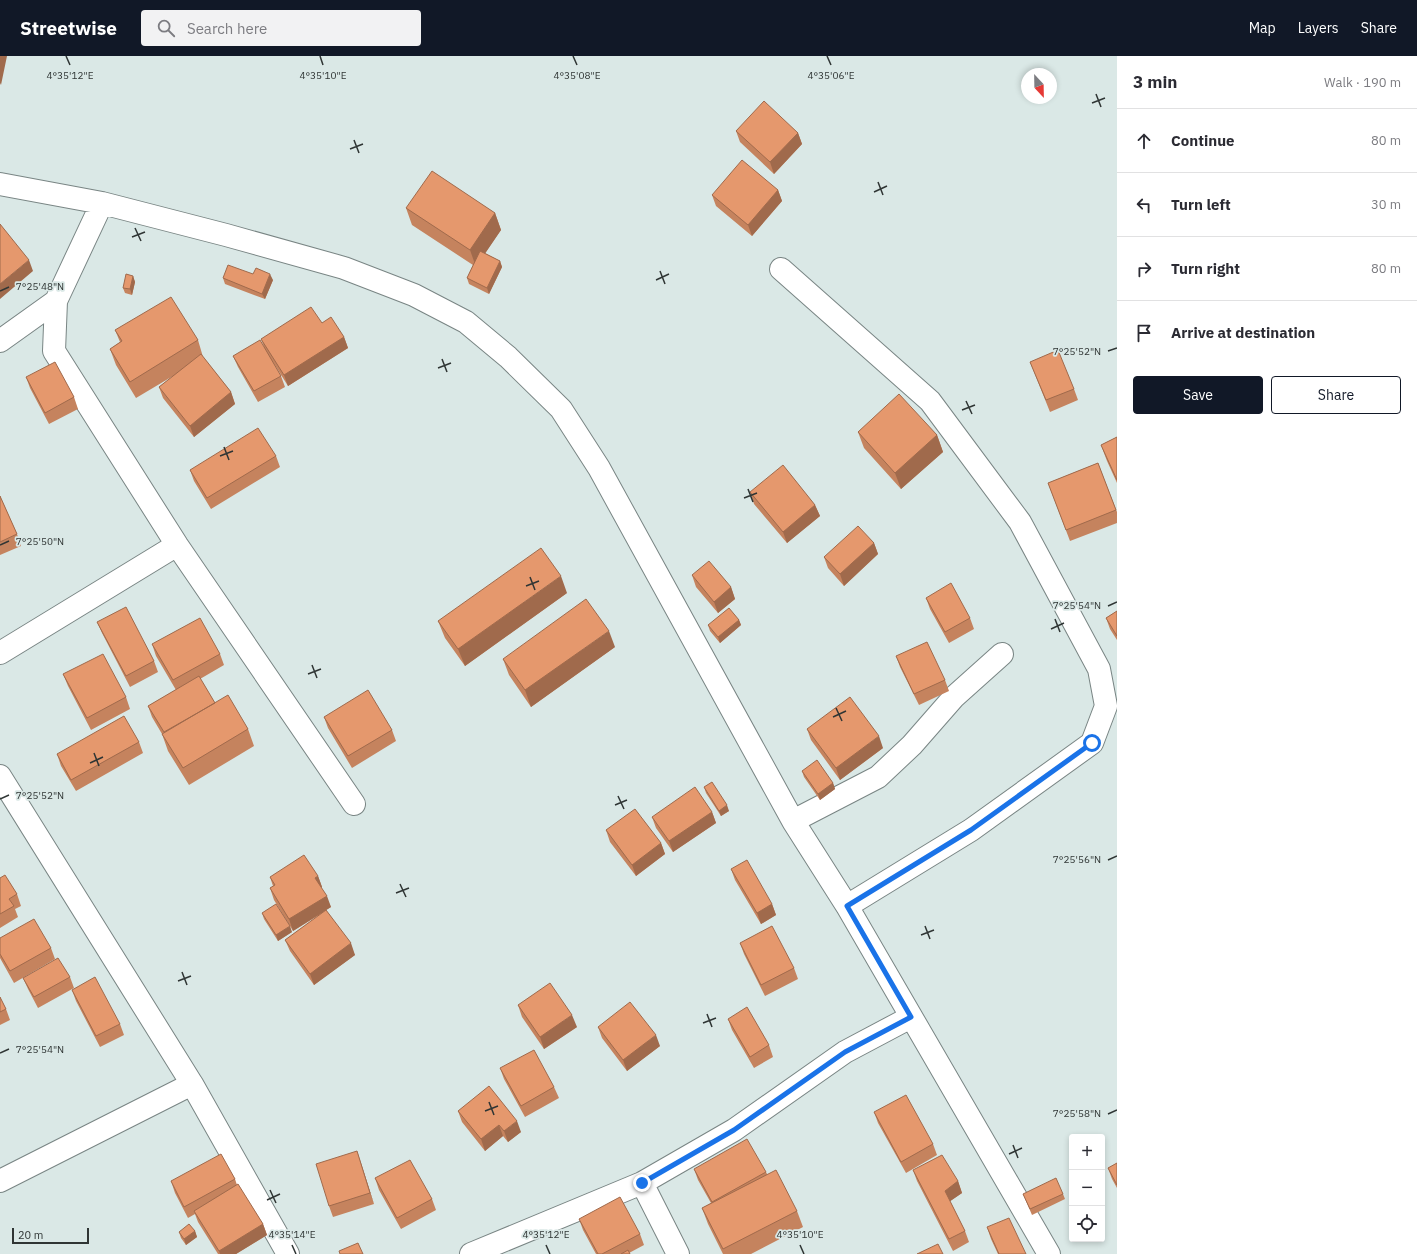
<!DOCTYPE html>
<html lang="en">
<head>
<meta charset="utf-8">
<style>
  body { margin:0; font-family:"IBM Plex Sans",sans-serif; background:#f2f2f3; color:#2b2b33 }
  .controls { position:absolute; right:12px; bottom:12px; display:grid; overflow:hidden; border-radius:4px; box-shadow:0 2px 6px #0003 }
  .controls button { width:36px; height:36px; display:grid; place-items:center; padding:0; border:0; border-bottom:1px solid #e1e1e2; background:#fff; color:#2b2b33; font:20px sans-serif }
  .compass { position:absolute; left:1021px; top:12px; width:36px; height:36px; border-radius:50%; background:#fff; box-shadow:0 2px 6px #0003; rotate:158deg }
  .scale { position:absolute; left:12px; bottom:10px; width:77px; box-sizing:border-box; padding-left:4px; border:2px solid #2f3534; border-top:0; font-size:11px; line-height:14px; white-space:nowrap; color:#2f3534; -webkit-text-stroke:3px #dae8e6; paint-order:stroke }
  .stop { position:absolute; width:12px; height:12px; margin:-9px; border:3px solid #1a73e8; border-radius:50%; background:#fff }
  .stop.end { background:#1a73e8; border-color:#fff; box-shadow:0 1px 4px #0008 }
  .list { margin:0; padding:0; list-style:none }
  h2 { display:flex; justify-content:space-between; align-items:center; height:52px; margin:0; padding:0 16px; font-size:17px }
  h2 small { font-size:13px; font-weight:400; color:#7c7c81 }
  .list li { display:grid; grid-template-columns:26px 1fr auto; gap:12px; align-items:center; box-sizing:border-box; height:64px; padding:0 16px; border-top:1px solid #e1e1e2 }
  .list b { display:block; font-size:15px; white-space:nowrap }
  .list em { font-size:13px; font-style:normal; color:#7c7c81 }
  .actions { display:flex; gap:8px; padding:12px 16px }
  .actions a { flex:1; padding:9px 0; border:1px solid #111827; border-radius:4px; text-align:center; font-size:14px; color:#111827 }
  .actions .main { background:#111827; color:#fff }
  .icon { flex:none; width:22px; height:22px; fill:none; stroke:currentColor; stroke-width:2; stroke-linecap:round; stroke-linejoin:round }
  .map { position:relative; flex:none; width:1117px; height:1198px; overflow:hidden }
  header { display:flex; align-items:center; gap:24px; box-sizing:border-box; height:56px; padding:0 20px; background:#111827; color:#fff }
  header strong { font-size:19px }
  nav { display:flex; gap:22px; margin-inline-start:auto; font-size:14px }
  .search { width:280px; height:36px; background:#f2f2f3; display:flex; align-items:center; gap:10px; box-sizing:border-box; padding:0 14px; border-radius:4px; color:#7c7c81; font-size:15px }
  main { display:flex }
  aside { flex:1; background:#fff }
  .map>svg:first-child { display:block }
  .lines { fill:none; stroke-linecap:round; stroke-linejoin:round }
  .minor-casing { stroke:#798584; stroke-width:24 }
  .minor { stroke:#fff; stroke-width:22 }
  .wall { fill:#c5835e }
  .shaded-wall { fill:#a06a4c }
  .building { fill:#e5986d; stroke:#a06a4c }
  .route { stroke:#1a73e8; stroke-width:5 }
  .ticks { fill:none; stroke:#2f3534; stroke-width:1.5 }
  .ticks-label { font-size:10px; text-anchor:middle; fill:#2f3534; stroke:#dae8e6; stroke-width:3.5; stroke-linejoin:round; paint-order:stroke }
</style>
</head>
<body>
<header>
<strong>Streetwise</strong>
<div class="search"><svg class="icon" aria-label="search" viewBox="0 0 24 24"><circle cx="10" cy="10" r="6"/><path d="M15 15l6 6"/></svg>Search here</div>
<nav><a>Map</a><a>Layers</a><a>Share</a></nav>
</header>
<main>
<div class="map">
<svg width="1117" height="1198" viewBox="0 0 1117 1198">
  <rect width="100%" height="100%" fill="#dae8e6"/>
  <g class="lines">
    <g class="minor-casing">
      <path id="minor" d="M 0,128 L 102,147 L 226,179 L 344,212 L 414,239 L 466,266 L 508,301 L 561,353 L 599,412 L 793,765 L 847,850 L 1049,1198
        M 102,147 L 56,245 L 54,295 L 177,489 L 354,748
        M 781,213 L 930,345 L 1020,466 L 1099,613 L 1106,650 L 1092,687 L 971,774 L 847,850
        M 0,285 L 56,245
        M 0,597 L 177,489
        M 0,720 L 192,1028 L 288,1198
        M 793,765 L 878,721 L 912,689 L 954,641 L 1002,598
        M 0,1125 L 192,1028
        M 642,1127 L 678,1198
        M 471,1198 L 642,1127 L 734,1074 L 845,996 L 911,961"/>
    </g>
    <use href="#minor" class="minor"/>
  </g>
  <path class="wall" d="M 736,75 L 798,77 L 802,88 L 774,118 L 740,86 Z
    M 778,134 L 782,145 L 752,180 L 716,150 L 712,139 Z
    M 406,152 L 495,157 L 501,174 L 485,197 L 500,205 L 502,211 L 489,238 L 469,228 L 467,222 L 473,209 L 412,169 Z
    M 253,218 L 273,224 L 265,243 L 225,228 L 223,222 Z
    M 133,220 L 135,226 L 132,239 L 125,237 L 123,232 Z
    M 322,267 L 344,281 L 348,292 L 288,330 L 273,306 L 281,320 L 285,331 L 258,346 L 238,311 L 233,300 L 264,291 L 261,283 Z
    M 115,274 L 198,284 L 203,301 L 231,336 L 235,348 L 194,381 L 163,342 L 159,331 L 173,320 L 136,342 L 116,309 L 110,293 L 120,286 Z
    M 1030,306 L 1074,333 L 1078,344 L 1050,356 Z
    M 26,321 L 74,341 L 78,353 L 49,368 L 30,332 Z
    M 858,376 L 937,379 L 943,396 L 901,433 L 864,392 Z
    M 1117,381 L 1117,427 L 1107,405 L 1101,389 Z
    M 276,400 L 280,411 L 211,453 L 194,425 L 190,414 Z
    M 1098,407 L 1117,456 L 1117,467 L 1070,485 L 1048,427 Z
    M 750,436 L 815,449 L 820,460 L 787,487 L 754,448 Z
    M 0,440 L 17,478 L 21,490 L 0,499 Z
    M 874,487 L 878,498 L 844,530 L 828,512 L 824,501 Z
    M 692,519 L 731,531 L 735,543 L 718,557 L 696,531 Z
    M 567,537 L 465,610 L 445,582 L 438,565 Z
    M 926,542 L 970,562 L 974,573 L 949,587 L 930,553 Z
    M 1117,555 L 1117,584 L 1110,573 L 1106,562 Z
    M 739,564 L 741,569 L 720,587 L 710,575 L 708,569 Z
    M 97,566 L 154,605 L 158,616 L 130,631 L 102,577 Z
    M 152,588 L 220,598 L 224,609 L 200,623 L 215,647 L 248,673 L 254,690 L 189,729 L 168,695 L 162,678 L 152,661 L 148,650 L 176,634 L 156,600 Z
    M 615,591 L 531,651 L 509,619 L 503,603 Z
    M 896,600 L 945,624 L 949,635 L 919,649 L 900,611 Z
    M 63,618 L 126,641 L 130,653 L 91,674 L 68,630 Z
    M 324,661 L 392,674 L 396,685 L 352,712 L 328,672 Z
    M 807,673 L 883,692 L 840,724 L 811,684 Z
    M 139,686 L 143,697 L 76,735 L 61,710 L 57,698 Z
    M 802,715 L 833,727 L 835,733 L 820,744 L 804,721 Z
    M 704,731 L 729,755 L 721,760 L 706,737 Z
    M 712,756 L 716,767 L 673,796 L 656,772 L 652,761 Z
    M 606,774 L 661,787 L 665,798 L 636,820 L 610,786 Z
    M 731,813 L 772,848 L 776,859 L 761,868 L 735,824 Z
    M 318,820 L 322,831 L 321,832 L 331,851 L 326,854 L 355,899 L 314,929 L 290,895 L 285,884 L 324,856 L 293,875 L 274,844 L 270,832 L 273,830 L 270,821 Z
    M 0,822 L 17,838 L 21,850 L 15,853 L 18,861 L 0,872 Z
    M 262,857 L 292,876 L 278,885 L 264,863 Z
    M 0,882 L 51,892 L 55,903 L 14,927 L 0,902 Z
    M 740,887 L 794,912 L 798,923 L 765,940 L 744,898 Z
    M 70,921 L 74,932 L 38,952 L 28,933 L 23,922 Z
    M 72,934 L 120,968 L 124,979 L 100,991 L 76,945 Z
    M 0,941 L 6,953 L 10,964 L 0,969 Z
    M 518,949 L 577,971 L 544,993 L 522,961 Z
    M 728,963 L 769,989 L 773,1001 L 754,1012 L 732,974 Z
    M 598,971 L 660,990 L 627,1015 L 602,982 Z
    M 500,1012 L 554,1031 L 559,1042 L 525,1061 L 504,1023 Z
    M 458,1055 L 521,1076 L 508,1086 L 503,1080 L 485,1095 L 462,1066 Z
    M 874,1056 L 933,1088 L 937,1099 L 906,1117 L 878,1067 Z
    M 357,1095 L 374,1148 L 333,1161 L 329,1150 Z
    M 1117,1107 L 1117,1132 L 1112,1123 L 1108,1112 Z
    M 694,1113 L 766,1116 L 767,1118 L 797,1155 L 803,1171 L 751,1198 L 723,1198 L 708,1168 L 702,1152 L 711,1147 L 698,1124 Z
    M 913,1114 L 958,1125 L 962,1137 L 950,1145 L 965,1175 L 969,1186 L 953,1195 L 917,1125 Z
    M 375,1122 L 432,1143 L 436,1154 L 401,1173 L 379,1134 Z
    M 235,1123 L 237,1129 L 263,1168 L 267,1179 L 236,1198 L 218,1198 L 198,1166 L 195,1158 L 188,1162 L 175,1137 L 171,1125 Z
    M 1023,1138 L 1063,1138 L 1065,1143 L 1032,1159 Z
    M 579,1163 L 640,1178 L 644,1189 L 629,1197 L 630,1198 L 596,1198 L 583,1174 Z
    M 987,1171 L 1026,1198 L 998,1198 L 991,1183 Z
    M 195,1175 L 197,1181 L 186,1189 L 181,1182 L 179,1176 Z"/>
  <path class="shaded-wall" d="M 0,0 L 7,0 L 1,29 L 0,27 Z
    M 798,77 L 802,88 L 774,118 L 770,106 Z
    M 778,134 L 782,145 L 752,180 L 748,169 Z
    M 495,157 L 501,174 L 476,211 L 470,194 Z
    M 29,204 L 33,215 L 0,243 L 0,228 Z
    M 500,205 L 502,211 L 489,238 L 487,232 Z
    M 270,218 L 273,224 L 265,243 L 262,238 Z
    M 133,220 L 135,226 L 132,239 L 130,233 Z
    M 344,281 L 348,292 L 288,330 L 284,319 Z
    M 231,336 L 235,348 L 194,381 L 190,370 Z
    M 937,379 L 943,396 L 901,433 L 895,417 Z
    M 815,449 L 820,460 L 787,487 L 783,476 Z
    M 874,487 L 878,498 L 844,530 L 840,518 Z
    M 561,520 L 567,537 L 465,610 L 458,593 Z
    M 731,531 L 735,543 L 718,557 L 714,546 Z
    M 739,564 L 741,569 L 720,587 L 718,581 Z
    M 609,575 L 615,591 L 531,651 L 525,634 Z
    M 879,680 L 883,692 L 840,724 L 836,712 Z
    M 833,727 L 835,733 L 820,744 L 818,738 Z
    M 727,749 L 729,755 L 721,760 L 719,755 Z
    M 712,756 L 716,767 L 673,796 L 669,785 Z
    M 661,787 L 665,798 L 636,820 L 632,809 Z
    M 318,820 L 322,831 L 319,833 L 315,822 Z
    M 327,840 L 331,851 L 293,875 L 289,863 Z
    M 772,848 L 776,859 L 761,868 L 757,857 Z
    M 290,870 L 292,876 L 278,885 L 276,879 Z
    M 351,887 L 355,899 L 314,929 L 310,918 Z
    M 572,959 L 577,971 L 544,993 L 540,981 Z
    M 656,979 L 660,990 L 627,1015 L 623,1004 Z
    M 517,1065 L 521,1076 L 508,1086 L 504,1075 Z
    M 499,1069 L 503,1080 L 485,1095 L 481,1083 Z
    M 357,1095 L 361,1107 L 374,1148 L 370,1137 Z
    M 958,1125 L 962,1137 L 949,1146 L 945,1135 Z
    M 263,1168 L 267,1179 L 236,1198 L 220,1198 L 219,1195 Z
    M 195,1175 L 197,1181 L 186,1189 L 184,1183 Z"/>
  <path class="building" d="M 764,45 L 798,77 L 770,106 L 736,75 Z
    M 742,104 L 778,134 L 748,169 L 712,139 Z
    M 432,115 L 495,157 L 470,194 L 406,152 Z
    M 0,168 L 29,204 L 0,228 Z
    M 480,195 L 500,205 L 487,232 L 467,222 Z
    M 228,209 L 253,218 L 256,212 L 270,218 L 262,238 L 223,222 Z
    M 126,218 L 133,220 L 130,233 L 123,232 Z
    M 171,241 L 198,284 L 130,326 L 110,293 L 122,285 L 115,274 Z
    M 311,251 L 322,267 L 331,261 L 344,281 L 284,319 L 261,283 Z
    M 260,284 L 281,320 L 254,335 L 233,300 Z
    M 1058,294 L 1074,333 L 1046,344 L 1030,306 Z
    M 201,298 L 231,336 L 190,370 L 159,331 Z
    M 55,306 L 74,341 L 45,357 L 26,321 Z
    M 899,338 L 937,379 L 895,417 L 858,376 Z
    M 258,372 L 276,400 L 207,442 L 190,414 Z
    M 1117,381 L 1117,424 L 1101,389 Z
    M 1098,407 L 1116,454 L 1066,474 L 1048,427 Z
    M 783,409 L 815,449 L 783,476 L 750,436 Z
    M 0,440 L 17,478 L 0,486 Z
    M 858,470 L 874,487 L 840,518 L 824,501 Z
    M 541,492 L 561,520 L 458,593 L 438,565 Z
    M 709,505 L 731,531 L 714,546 L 692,519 Z
    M 951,527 L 970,562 L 945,576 L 926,542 Z
    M 586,543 L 609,575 L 525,634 L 503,603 Z
    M 126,551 L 154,605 L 126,620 L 97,566 Z
    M 729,552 L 739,564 L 718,581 L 708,569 Z
    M 1117,555 L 1117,580 L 1106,562 Z
    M 200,562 L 220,598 L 173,624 L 152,588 Z
    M 927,586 L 945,624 L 914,638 L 896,600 Z
    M 103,598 L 126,641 L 87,662 L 63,618 Z
    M 199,620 L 215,647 L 164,676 L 148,650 Z
    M 368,634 L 392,674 L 348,700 L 324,661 Z
    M 228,639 L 248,673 L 183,712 L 162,678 Z
    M 850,641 L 879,680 L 836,712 L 807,673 Z
    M 124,660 L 139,686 L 71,724 L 57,698 Z
    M 817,704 L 833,727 L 818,738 L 802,715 Z
    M 712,726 L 727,749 L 719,755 L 704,731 Z
    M 695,731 L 712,756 L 669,785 L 652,761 Z
    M 635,753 L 661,787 L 632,809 L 606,774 Z
    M 304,799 L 318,820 L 315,822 L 327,840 L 289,863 L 270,832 L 275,829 L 270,821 Z
    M 747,804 L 772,848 L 757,857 L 731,813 Z
    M 5,819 L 17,838 L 9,843 L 14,850 L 0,858 L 0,822 Z
    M 276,848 L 290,870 L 276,879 L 262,857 Z
    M 326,854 L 351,887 L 310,918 L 285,884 Z
    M 34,863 L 51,892 L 10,915 L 0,898 L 0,882 Z
    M 772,870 L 794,912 L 761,929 L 740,887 Z
    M 58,902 L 70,921 L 34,941 L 23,922 Z
    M 95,921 L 120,968 L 96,980 L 72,934 Z
    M 550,927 L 572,959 L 540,981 L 518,949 Z
    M 0,941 L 6,953 L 0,956 Z
    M 630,946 L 656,979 L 623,1004 L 598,971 Z
    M 747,951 L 769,989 L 750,1001 L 728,963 Z
    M 534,994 L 554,1031 L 521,1050 L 500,1012 Z
    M 489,1030 L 517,1065 L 504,1075 L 499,1069 L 481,1083 L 458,1055 Z
    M 906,1039 L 933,1088 L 901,1106 L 874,1056 Z
    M 747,1083 L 766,1116 L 712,1146 L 694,1113 Z
    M 357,1095 L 370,1137 L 329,1150 L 316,1108 Z
    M 221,1098 L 235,1123 L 184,1151 L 171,1125 Z
    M 942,1099 L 958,1125 L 945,1135 L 965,1175 L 949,1183 L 913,1114 Z
    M 410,1104 L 432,1143 L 397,1162 L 375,1122 Z
    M 1117,1107 L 1117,1129 L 1108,1112 Z
    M 776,1114 L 797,1155 L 723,1193 L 702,1152 Z
    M 1056,1122 L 1063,1138 L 1030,1153 L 1023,1138 Z
    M 238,1128 L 263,1168 L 219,1195 L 194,1155 Z
    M 620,1141 L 640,1178 L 602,1198 L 598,1198 L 579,1163 Z
    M 1009,1162 L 1026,1198 L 999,1198 L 987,1171 Z
    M 189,1168 L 195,1175 L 184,1183 L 179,1176 Z
    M 358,1187 L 363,1198 L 340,1198 L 339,1195 Z
    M 938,1188 L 943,1198 L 917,1198 Z
    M 628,1194 L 630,1198 L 621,1198 Z"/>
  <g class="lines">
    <path class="route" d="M 642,1127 L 734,1074 L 845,996 L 911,961 L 847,850 L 971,774 L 1092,687"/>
  </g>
  <path class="ticks" d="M 66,0 L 70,9M 320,0 L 323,9M 573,0 L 577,9M 827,0 L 831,9M 1096,38 L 1101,51M 1092,47 L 1105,42M 354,84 L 359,97M 350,93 L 363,88M 878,126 L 883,139M 874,136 L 887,130M 135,172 L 141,185M 132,181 L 145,176M 660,215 L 665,228M 656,224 L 669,218M 0,235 L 9,231M 1108,295 L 1117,292M 442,303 L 447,316M 438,312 L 451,307M 966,345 L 972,358M 962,354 L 975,349M 224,391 L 229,404M 220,400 L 233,395M 748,433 L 753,446M 744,442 L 757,437M 0,489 L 9,485M 530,521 L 535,534M 526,530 L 539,525M 1108,550 L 1117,546M 1055,563 L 1060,576M 1051,573 L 1064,567M 312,609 L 317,622M 308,618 L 321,613M 836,652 L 842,665M 833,661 L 846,655M 94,697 L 99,710M 90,707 L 103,701M 618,740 L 624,753M 0,743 L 9,739M 615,749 L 627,744M 1108,804 L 1117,800M 400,828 L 406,841M 396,837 L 409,832M 925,870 L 930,883M 921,879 L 934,874M 182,916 L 187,929M 178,925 L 191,920M 707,958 L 712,971M 703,967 L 716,962M 0,997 L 9,993M 489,1046 L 494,1059M 485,1055 L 498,1050M 1108,1058 L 1117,1054M 1013,1089 L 1018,1102M 1009,1098 L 1022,1092M 270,1134 L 276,1147M 267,1144 L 280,1138M 292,1189 L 296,1198M 546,1189 L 550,1198M 800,1189 L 804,1198"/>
  <g class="ticks-label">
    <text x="70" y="23">4°35'12"E</text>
    <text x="323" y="23">4°35'10"E</text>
    <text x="577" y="23">4°35'08"E</text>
    <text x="831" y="23">4°35'06"E</text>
    <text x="40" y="234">7°25'48"N</text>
    <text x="1077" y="299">7°25'52"N</text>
    <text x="40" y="489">7°25'50"N</text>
    <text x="1077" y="553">7°25'54"N</text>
    <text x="40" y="743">7°25'52"N</text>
    <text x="1077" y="807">7°25'56"N</text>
    <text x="40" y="997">7°25'54"N</text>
    <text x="1077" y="1061">7°25'58"N</text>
    <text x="292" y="1182">4°35'14"E</text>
    <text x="546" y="1182">4°35'12"E</text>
    <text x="800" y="1182">4°35'10"E</text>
  </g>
</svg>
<div class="controls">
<button>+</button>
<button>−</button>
<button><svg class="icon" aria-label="locate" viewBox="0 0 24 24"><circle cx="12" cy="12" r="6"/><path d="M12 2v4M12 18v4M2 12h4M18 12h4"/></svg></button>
</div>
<svg class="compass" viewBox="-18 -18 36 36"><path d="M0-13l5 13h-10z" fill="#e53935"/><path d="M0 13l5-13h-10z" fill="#7c7c81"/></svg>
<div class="scale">20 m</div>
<div class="stop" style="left:1092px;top:687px"></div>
<div class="stop end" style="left:642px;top:1127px"></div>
</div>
<aside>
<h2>3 min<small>Walk · 190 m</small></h2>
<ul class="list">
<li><svg class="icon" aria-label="ahead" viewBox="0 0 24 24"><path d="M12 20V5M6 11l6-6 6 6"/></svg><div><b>Continue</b></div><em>80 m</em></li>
<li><svg class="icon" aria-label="left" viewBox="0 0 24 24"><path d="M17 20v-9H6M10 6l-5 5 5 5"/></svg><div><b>Turn left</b></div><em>30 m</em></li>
<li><svg class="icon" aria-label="right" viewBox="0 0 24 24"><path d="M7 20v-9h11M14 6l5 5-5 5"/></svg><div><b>Turn right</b></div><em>80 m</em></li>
<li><svg class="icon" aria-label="arrive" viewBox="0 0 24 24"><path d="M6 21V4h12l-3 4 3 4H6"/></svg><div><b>Arrive at destination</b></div></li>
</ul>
<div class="actions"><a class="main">Save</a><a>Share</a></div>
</aside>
</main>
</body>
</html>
